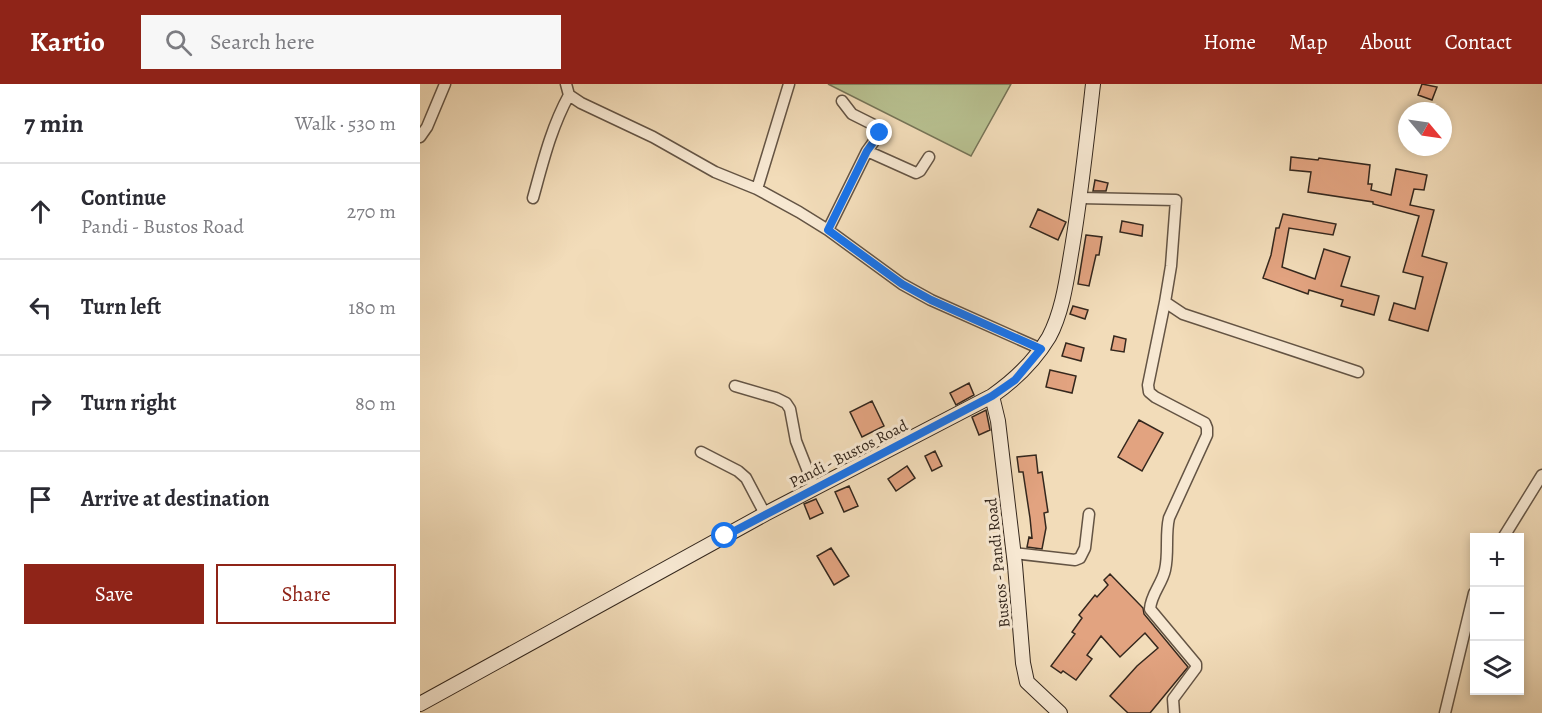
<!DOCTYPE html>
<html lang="en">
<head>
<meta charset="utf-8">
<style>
  body { margin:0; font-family:Alegreya,serif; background:#f7f7f7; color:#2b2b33 }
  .controls { position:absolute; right:18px; bottom:18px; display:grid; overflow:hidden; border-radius:0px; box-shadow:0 3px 9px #0003 }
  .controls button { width:54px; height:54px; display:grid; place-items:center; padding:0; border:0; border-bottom:2px solid #e1e1e2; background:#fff; color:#2b2b33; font:30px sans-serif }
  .compass { position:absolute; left:978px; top:18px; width:54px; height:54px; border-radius:50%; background:#fff; box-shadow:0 3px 9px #0003; rotate:119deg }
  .stop { position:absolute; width:18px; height:18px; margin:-14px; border:4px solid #1a73e8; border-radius:50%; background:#fff }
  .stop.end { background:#1a73e8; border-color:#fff; box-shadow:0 2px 6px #0008 }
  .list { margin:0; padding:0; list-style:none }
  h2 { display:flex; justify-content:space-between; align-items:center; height:78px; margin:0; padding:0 24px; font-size:26px }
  h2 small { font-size:20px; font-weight:400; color:#7c7c81 }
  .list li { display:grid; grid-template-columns:39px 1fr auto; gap:18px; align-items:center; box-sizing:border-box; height:96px; padding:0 24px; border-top:2px solid #e1e1e2 }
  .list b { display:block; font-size:22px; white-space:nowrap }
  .list p { margin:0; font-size:20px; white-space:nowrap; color:#7c7c81 }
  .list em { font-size:20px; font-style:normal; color:#7c7c81 }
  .actions { display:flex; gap:12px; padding:18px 24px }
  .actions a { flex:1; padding:14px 0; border:2px solid #8f2418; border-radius:0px; text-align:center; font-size:21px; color:#8f2418 }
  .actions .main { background:#8f2418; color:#fff }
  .icon { flex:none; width:33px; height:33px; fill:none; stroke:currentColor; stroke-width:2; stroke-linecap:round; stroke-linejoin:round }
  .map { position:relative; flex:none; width:1122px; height:629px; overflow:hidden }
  header { display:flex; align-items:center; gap:36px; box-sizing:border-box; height:84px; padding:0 30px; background:#8f2418; color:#fff }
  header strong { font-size:28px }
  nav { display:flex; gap:33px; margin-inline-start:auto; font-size:21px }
  .search { width:420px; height:54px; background:#f7f7f7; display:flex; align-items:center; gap:15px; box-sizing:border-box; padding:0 21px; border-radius:0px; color:#7c7c81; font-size:22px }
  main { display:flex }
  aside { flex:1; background:#fff }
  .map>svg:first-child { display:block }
  .green { fill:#b8c191; stroke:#767457; stroke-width:1.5 }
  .building { fill:#e2a380; stroke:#34271d; stroke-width:1.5 }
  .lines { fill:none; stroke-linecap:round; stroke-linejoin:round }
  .street-casing { stroke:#645444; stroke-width:13 }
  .secondary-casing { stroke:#34271d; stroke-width:16 }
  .street { stroke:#f7e8d2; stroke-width:10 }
  .secondary { stroke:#f7e8d2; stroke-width:14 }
  .route { stroke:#1a73e8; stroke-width:8 }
  .labels { text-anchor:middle; stroke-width:6; stroke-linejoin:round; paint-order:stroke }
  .street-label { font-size:16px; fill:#34271d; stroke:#f7e8d2 }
</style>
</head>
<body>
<header>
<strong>Kartio</strong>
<div class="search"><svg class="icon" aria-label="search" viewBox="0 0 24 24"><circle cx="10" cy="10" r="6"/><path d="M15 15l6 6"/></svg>Search here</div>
<nav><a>Home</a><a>Map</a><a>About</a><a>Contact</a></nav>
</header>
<main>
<aside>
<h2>7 min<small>Walk · 530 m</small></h2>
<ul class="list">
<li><svg class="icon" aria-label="ahead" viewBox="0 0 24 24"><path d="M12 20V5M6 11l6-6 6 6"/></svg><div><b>Continue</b><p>Pandi - Bustos Road</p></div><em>270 m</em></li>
<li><svg class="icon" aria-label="left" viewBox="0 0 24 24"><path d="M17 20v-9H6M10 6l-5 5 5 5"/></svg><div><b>Turn left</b></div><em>180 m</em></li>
<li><svg class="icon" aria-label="right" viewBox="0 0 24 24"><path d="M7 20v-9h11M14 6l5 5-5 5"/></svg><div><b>Turn right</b></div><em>80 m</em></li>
<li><svg class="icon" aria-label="arrive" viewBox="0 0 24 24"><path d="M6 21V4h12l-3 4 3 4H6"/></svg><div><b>Arrive at destination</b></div></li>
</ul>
<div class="actions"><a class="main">Save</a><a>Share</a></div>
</aside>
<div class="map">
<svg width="1122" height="629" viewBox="0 0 1122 629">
  <rect width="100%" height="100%" fill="#f2dcb9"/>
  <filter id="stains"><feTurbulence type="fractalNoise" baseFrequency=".00333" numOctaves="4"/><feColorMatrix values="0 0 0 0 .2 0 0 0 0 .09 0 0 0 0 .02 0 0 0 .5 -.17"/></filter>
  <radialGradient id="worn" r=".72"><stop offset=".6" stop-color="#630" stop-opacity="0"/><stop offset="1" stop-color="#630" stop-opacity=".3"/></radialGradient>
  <path class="green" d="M 408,0 L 591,0 L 551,72 Z"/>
  <path class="building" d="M 1002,0 L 1017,3 L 1012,16 L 998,11 Z
    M 871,73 L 898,76 L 899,74 L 950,81 L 948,100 L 952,100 L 951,106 L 971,111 L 976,85 L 1007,91 L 1004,106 L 994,105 L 990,121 L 1014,126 L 1002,172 L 1027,179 L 1008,247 L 969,236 L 974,219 L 995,225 L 1003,193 L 983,188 L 999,132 L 953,120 L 953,118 L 888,108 L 891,88 L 870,86 Z
    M 675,96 L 688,99 L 686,107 L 673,107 Z
    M 618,125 L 646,138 L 638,156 L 610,143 Z
    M 863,130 L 916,140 L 913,151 L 869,144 L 862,183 L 895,195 L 904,165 L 930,173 L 921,202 L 959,212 L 954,231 L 921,222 L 923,216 L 889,206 L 888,210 L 843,194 L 851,171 L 856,144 L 859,144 Z
    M 702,137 L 723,141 L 722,152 L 700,148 Z
    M 666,151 L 682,153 L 679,171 L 676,171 L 669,202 L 658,200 Z
    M 653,222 L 668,226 L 665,235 L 650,230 Z
    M 694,252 L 706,255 L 704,268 L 691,266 Z
    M 646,259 L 664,264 L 661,277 L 642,272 Z
    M 630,286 L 656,292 L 652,309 L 626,303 Z
    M 549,299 L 554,311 L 536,321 L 530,309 Z
    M 452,317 L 464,342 L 442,353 L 430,328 Z
    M 566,326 L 570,346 L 559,351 L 552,333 Z
    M 719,336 L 743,349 L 722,387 L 698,373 Z
    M 515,367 L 522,382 L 512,387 L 505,372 Z
    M 616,371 L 618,389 L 622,388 L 628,428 L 624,429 L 626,444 L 622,465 L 607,463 L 609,453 L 612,454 L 610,434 L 603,388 L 599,388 L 597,373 Z
    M 487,382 L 495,394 L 476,407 L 468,395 Z
    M 429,402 L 438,422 L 424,428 L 415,408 Z
    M 396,415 L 403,429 L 390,435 L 384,420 Z
    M 411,464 L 429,492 L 414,501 L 397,472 Z
    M 690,490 L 723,524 L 724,530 L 768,583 L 730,629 L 708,629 L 690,612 L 717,582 L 738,564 L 725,549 L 700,573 L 681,552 L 667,571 L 672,575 L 656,596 L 643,587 L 641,589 L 631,582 L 655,550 L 652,548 L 662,534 L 659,531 L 675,511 L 677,513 L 688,501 L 684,496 Z"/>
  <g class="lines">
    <g class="street-casing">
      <path id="street" d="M 146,0 L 149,11 L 161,19 L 233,53 L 295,88 L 337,105 L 379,128 L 408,146 L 482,200 L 511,216 L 621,265
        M 422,17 L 432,30 L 458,43 L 460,49 L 447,67
        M 0,53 L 7,43 L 25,0
        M 337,105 L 369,0
        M 113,114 C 123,78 131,44 149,11
        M 660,114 L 756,116 L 751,182 L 745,218 L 763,230 L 938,288
        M 408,146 L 447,67 L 496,89 L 500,87 L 509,73
        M 745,218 L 728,301 L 729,308 L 735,313 L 785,339 L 787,344 L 787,351 L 749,434 C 745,451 749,469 745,486 C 742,500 731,510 730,525 L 776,580 L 776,584 L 753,615 L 754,629
        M 315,302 L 356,314 L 366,319 L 370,325 L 376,357 L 395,405
        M 281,368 L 318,387 L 326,394 L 345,430
        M 1083,454 L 1122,391
        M 593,469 L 655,476 L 660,474 L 665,464 L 669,430
        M 1025,629 L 1054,509"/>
    </g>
    <g class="secondary-casing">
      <path id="secondary" d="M 572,312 L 578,337 L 595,481 L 603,579 L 607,598 L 640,629
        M 0,620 L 345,430 L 572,312 C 595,296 614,278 629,253 C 643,227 647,193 652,164 C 661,110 667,55 673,0"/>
    </g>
    <use href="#street" class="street"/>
    <use href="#secondary" class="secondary"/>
  </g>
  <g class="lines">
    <path class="route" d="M 305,452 L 572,312 L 595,296 L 621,265 L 511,216 L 482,200 L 408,146 L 447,67 L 460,49"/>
  </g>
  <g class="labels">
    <g class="street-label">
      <text transform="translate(428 369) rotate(-27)" y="6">Pandi - Bustos Road</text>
      <text transform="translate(577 479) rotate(-96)" y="6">Bustos - Pandi Road</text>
    </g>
  </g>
  <rect width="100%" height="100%" filter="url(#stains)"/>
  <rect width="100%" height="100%" fill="url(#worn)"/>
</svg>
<div class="controls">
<button>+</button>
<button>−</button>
<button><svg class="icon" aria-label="layers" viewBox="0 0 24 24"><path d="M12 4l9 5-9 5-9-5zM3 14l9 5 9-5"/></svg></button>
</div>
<svg class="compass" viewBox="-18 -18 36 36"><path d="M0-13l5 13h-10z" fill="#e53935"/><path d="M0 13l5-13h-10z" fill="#7c7c81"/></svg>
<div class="stop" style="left:305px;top:452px"></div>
<div class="stop end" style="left:460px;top:49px"></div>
</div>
</main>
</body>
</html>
